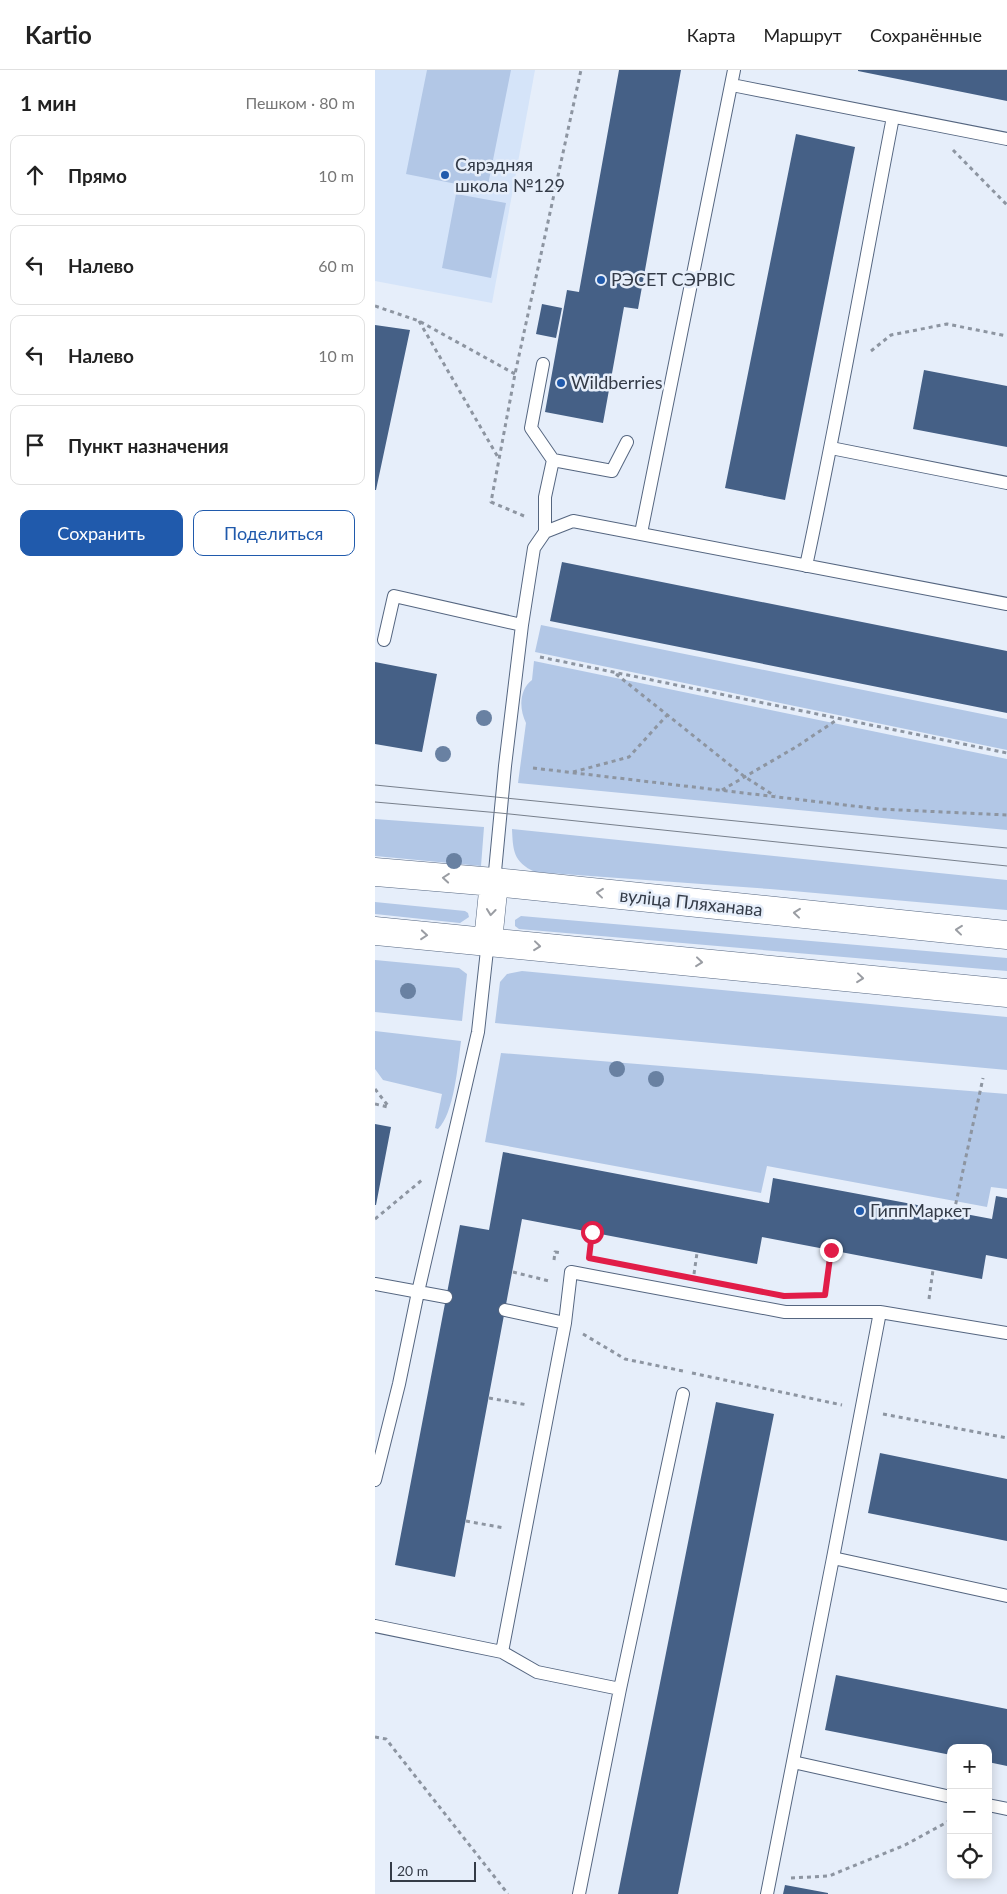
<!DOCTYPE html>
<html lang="ru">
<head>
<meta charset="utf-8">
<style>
  body { margin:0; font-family:Lato,sans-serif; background:#f6f6f6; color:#222 }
  .controls { position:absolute; right:15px; bottom:15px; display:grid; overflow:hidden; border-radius:10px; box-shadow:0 2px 12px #0003 }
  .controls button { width:45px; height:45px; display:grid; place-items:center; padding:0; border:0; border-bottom:1px solid #e0e0e0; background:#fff; color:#222; font:25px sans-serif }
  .scale { position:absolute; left:15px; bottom:12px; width:86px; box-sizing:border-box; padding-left:5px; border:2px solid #343b47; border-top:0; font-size:14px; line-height:18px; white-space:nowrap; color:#343b47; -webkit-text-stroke:4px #e6eefa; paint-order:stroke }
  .stop { position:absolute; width:15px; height:15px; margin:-11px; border:4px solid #e11d48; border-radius:50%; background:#fff }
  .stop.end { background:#e11d48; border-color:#fff; box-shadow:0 1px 5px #0008 }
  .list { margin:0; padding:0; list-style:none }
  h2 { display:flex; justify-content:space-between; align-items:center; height:65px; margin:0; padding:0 20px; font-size:21px }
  h2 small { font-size:16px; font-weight:400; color:#767676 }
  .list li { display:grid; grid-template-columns:32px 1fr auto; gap:15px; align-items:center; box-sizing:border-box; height:80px; margin:0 10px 10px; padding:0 10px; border:1px solid #e0e0e0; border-radius:10px }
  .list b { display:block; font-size:19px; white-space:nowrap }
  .list em { font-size:16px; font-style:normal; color:#767676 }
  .actions { display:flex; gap:10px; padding:15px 20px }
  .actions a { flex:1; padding:11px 0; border:1px solid #205aac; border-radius:10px; text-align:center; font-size:18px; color:#205aac }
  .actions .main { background:#205aac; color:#fff }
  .icon { flex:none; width:28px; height:28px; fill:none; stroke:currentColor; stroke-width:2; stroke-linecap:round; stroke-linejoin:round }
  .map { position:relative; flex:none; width:632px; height:1824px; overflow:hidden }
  header { display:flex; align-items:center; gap:30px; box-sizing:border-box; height:70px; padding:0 25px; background:#fff; border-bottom:1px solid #e0e0e0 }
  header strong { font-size:24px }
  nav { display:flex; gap:28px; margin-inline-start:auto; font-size:18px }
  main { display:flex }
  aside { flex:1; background:#fff }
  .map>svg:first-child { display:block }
  .built { fill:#d5e4f9 }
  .green { fill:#b2c7e6 }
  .building { fill:#456086 }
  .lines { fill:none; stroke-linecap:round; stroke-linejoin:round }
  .lane-casing { stroke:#556680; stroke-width:14 }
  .secondary-casing { stroke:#556680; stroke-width:29 }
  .path { stroke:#8d95a1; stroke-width:3; stroke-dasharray:4 4; stroke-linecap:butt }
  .lane { stroke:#fff; stroke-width:12 }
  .secondary { stroke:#fff; stroke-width:28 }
  .tram { stroke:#777f8b; stroke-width:1 }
  .tree { fill:#6981a2 }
  .oneway { stroke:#9a9da3 }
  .route { stroke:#e11d48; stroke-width:6 }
  .poi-dot { fill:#205aac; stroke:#e6eefa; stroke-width:2 }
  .labels { text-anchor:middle; stroke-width:5; stroke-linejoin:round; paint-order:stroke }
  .poi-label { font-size:18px; fill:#343b47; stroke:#e6eefa; text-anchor:start }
  .street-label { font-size:18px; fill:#343b47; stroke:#e6eefa }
</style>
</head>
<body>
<header>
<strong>Kartio</strong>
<nav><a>Карта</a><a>Маршрут</a><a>Сохранённые</a></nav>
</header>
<main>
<aside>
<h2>1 мин<small>Пешком · 80 m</small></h2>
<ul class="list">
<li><svg class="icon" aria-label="ahead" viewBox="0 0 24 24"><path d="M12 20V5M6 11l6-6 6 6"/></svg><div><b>Прямо</b></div><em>10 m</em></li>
<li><svg class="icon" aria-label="left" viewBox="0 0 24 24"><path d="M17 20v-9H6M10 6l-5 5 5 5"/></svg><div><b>Налево</b></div><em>60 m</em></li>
<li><svg class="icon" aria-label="left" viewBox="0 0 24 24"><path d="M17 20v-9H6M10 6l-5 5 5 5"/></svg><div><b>Налево</b></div><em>10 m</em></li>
<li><svg class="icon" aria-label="arrive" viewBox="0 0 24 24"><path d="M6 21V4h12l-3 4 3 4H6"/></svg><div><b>Пункт назначения</b></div></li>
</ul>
<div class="actions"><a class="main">Сохранить</a><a>Поделиться</a></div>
</aside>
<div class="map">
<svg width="632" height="1824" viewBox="0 0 632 1824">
  <rect width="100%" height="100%" fill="#e6eefa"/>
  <path class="built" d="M 0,0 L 160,0 L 117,233 L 0,211 Z"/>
  <path class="green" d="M 52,0 L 136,0 L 112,120 L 31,104 Z
    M 81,124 L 131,133 L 116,208 L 67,198 Z
    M 166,555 L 632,649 L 632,680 L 160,582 Z
    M 159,591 L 632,689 L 632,760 L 143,713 L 151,653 C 144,639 144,620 157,610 Z
    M 0,749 L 109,757 L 106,796 L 0,786 Z
    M 137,759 L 632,810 L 632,840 L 395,819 L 160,802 C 138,792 138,780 137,759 Z
    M 0,832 L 90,841 L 93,843 L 94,847 L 85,853 L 0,844 Z
    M 146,846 L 632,888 L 632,901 L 144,859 L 140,856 L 140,850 Z
    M 0,890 L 84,898 L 92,904 L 87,951 L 0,942 Z
    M 147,901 L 632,947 L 632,1000 L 120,953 L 125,912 L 132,904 Z
    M 0,961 L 86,971 C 83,994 79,1044 63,1059 L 60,1058 L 67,1024 L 8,1010 L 0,999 Z
    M 126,983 L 632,1024 L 632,1119 L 616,1117 L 612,1137 L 392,1096 L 386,1123 L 110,1072 Z"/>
  <path class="building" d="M 244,0 L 306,0 L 263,239 L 249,237 L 228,353 L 170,342 L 192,220 L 204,222 Z
    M 483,0 L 632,0 L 632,31 L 483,1 Z
    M 421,64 L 480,77 L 410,430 L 350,418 Z
    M 167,234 L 187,238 L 181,268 L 161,264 Z
    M 0,255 L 35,260 L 1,420 L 0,420 Z
    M 549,300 L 632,316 L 632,377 L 538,359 Z
    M 187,492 L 632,581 L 632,643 L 175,551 Z
    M 0,592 L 62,604 L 47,682 L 0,674 Z
    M 0,1054 L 16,1057 L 1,1135 L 0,1135 Z
    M 128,1082 L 394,1133 L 398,1108 L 617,1149 L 621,1126 L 632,1128 L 632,1189 L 611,1185 L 607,1209 L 387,1167 L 382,1194 L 147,1149 L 80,1507 L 20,1495 L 85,1155 L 114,1160 Z
    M 341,1332 L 399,1344 L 303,1824 L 243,1824 Z
    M 505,1383 L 632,1409 L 632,1471 L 493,1443 Z
    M 461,1605 L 632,1639 L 632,1696 L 613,1692 L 613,1678 L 576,1678 L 576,1685 L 450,1660 Z
    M 410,1815 L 453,1823 L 453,1824 L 408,1824 Z"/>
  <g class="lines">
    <g class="lane-casing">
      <path id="lane" d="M 357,15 L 632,69
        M 168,294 L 156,358 L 178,390 L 170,427 L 170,462
        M 456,378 L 632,413
        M 178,390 L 237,401 L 252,372
        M 266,463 L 359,0
        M 431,496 C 463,347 489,197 518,47
        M 9,570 L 19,526 L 147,555
        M 119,812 L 130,696 L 147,555 L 159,478 L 170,462 L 198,451 L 632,534
        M 0,1214 L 71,1227
        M 130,1240 L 190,1253
        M 0,1410 L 24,1314 L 43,1222 L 103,962 L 113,871
        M 458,1488 L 632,1526
        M 0,1556 L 127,1582 L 162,1602 L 245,1619
        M 127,1582 L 190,1253 L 196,1202 L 410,1242 L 505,1242 L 632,1263
        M 418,1692 L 576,1727
        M 613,1735 L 632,1739
        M 204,1824 L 245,1619 L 308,1324
        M 392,1824 L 458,1488 L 505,1242"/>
    </g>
    <g class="secondary-casing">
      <path id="secondary" d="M 0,802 L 119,812 L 632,865
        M 0,861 L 632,923
        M 113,871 L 119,812"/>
    </g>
    <path class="path" d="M 578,80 L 632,135
      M 0,236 L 44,251 L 140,304
      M 44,251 L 124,389
      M 496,281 L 516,265 L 572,254 L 632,266
      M 149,446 L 116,432 L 140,304 L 206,0
      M 165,587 L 632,683
      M 241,604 L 370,707 L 400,726
      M 158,698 L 504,739 L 632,745
      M 198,702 L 254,687 L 293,644
      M 347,720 L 421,677 L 463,649
      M 0,1019 L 14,1037
      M 0,1034 L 13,1037
      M 579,1142 L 608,1008
      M 0,1149 L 47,1110
      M 214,1184 L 217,1162
      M 179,1190 L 180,1182 L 187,1183
      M 138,1202 L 174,1211
      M 319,1204 L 322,1183
      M 451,1222 L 457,1180
      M 554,1229 L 558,1200
      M 208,1264 L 250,1289 L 308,1301
      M 317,1303 L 467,1335
      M 114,1328 L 153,1335
      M 508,1344 L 632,1368
      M 91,1451 L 129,1458
      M 0,1667 L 11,1669 L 133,1824
      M 416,1808 L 454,1806 L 530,1775 L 576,1750"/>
    <use href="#lane" class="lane"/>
    <use href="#secondary" class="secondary"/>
    <path class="tram" d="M 0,715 L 632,778
      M 0,732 L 125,743 L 632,796"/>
  </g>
  <g class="tree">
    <circle cx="109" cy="648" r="8"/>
    <circle cx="68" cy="684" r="8"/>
    <circle cx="79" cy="791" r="8"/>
    <circle cx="33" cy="921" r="8"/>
    <circle cx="242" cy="999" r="8"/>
    <circle cx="281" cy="1009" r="8"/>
  </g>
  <defs><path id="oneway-chevron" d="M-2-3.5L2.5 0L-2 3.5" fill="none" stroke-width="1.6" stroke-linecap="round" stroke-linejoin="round" transform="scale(1.25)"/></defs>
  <g class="oneway">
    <use href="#oneway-chevron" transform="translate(71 808) rotate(-175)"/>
    <use href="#oneway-chevron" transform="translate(225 823) rotate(-174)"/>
    <use href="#oneway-chevron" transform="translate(116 842) rotate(96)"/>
    <use href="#oneway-chevron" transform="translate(422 843) rotate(-174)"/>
    <use href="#oneway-chevron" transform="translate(584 860) rotate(-174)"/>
    <use href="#oneway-chevron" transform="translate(49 865) rotate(5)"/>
    <use href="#oneway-chevron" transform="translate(162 876) rotate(6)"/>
    <use href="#oneway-chevron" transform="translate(324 892) rotate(6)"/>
    <use href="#oneway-chevron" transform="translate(485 908) rotate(6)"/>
  </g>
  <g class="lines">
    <path class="route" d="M 217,1162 L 214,1188 L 409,1226 L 450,1225 L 456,1180"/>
  </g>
  <g class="poi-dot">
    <circle cx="70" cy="105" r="5"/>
    <circle cx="226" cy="210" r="5"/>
    <circle cx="186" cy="313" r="5"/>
    <circle cx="485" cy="1141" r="5"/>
  </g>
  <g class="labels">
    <g class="poi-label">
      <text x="80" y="101">Сярэдняя<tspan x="80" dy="21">школа №129</tspan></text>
      <text x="236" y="216">РЭСЕТ СЭРВІС</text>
      <text x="196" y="319">Wildberries</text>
      <text x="495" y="1147">ГиппМаркет</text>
    </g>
    <g class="street-label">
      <text transform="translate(316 833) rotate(6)" y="6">вуліца Пляханава</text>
    </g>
  </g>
</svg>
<div class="controls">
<button>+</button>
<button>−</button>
<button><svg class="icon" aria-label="locate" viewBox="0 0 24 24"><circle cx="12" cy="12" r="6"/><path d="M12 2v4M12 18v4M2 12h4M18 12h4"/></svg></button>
</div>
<div class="scale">20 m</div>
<div class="stop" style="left:217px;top:1162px"></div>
<div class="stop end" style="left:456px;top:1180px"></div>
</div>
</main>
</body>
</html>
